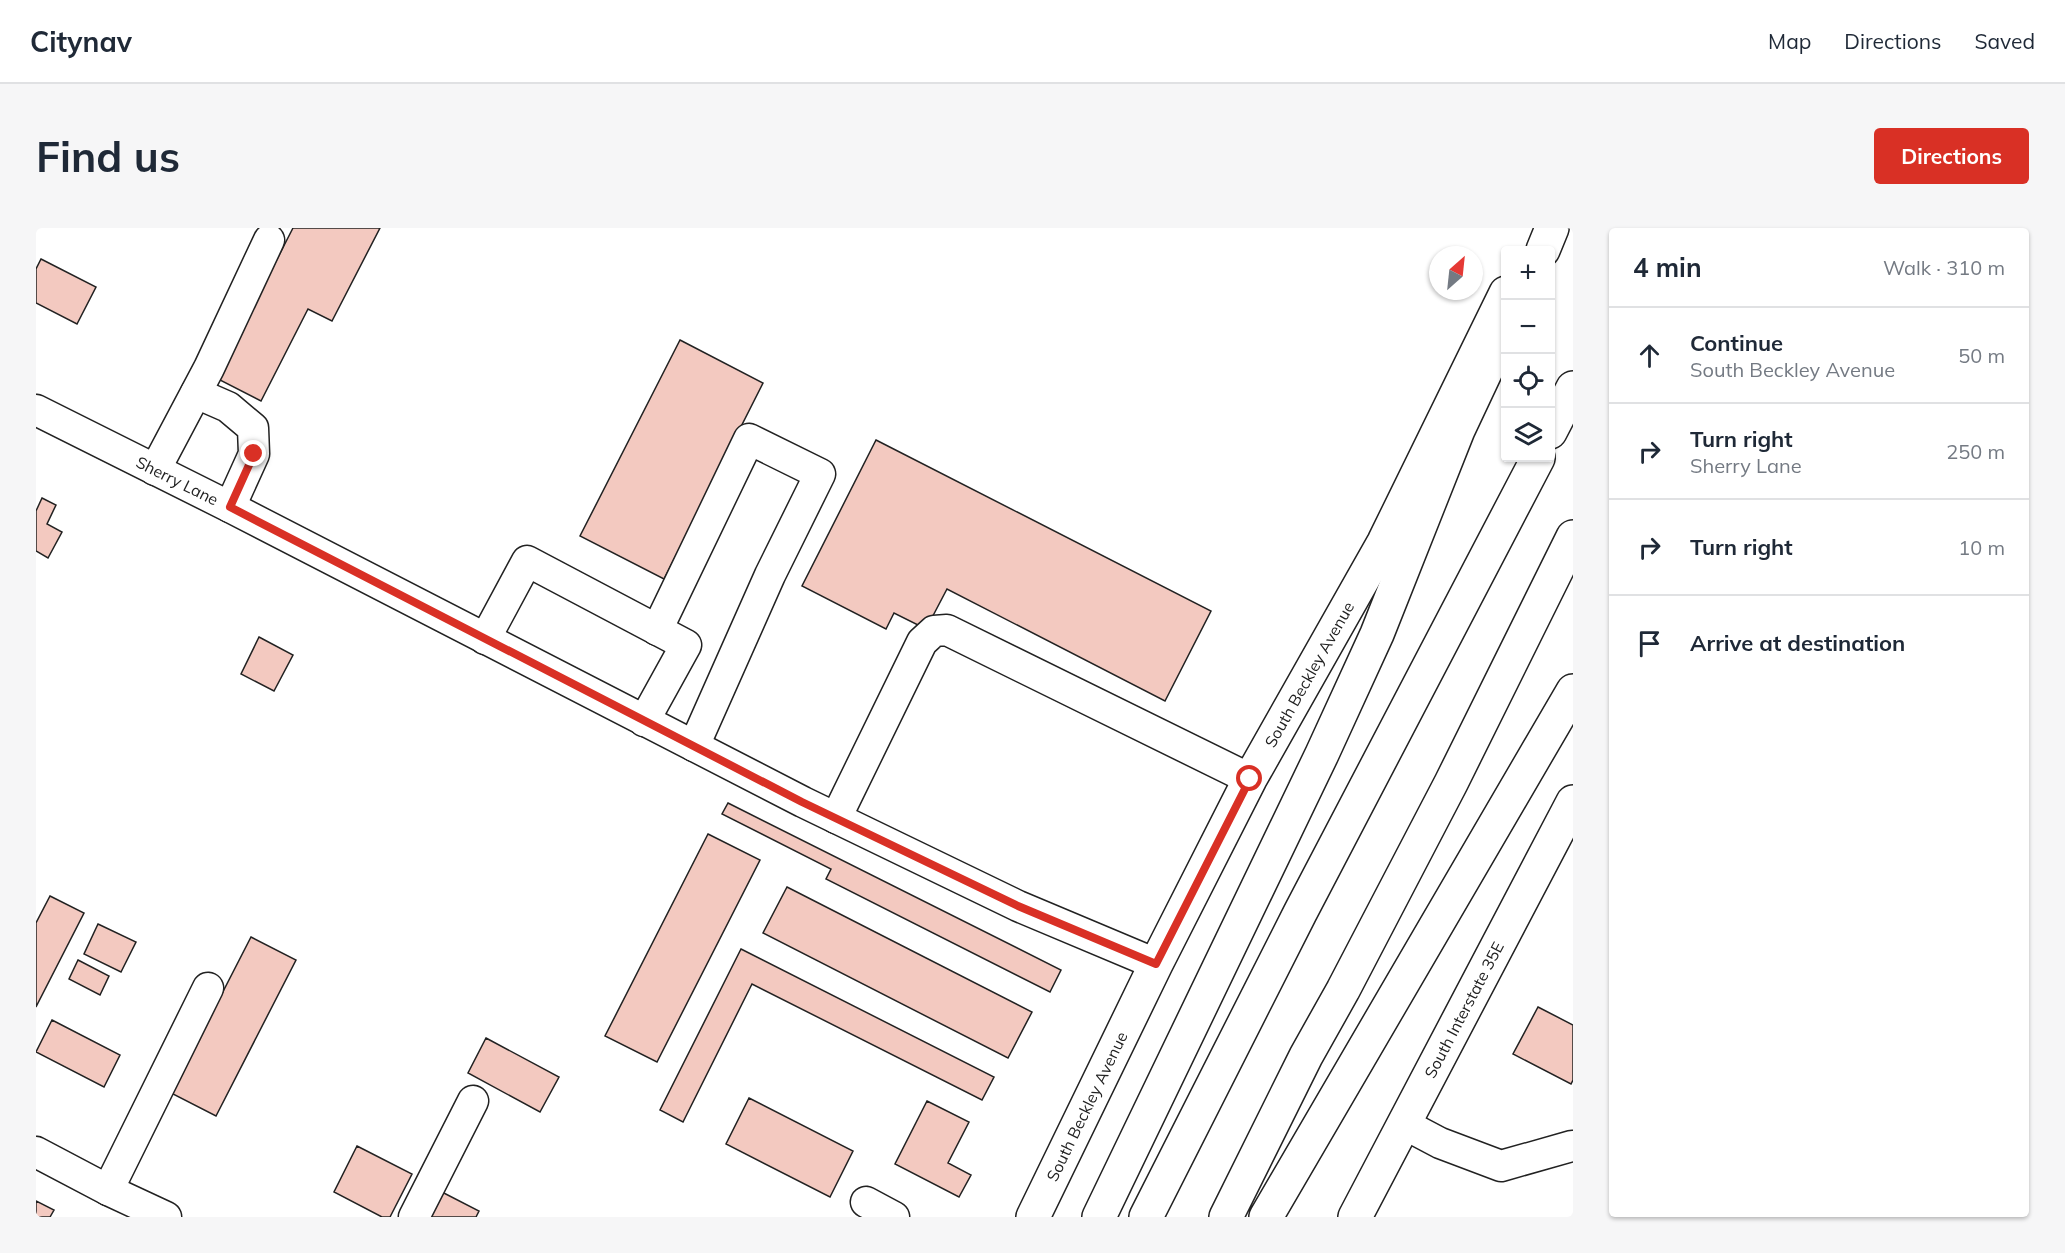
<!DOCTYPE html>
<html lang="en">
<head>
<meta charset="utf-8">
<style>
  body { margin:0; font-family:Mulish,sans-serif; background:#f6f6f7; color:#1f2937 }
  .controls { position:absolute; right:18px; top:18px; display:grid; overflow:hidden; border-radius:6px; box-shadow:0 2px 4px #0004 }
  .controls button { width:54px; height:54px; display:grid; place-items:center; padding:0; border:0; border-bottom:2px solid #e0e1e3; background:#fff; color:#1f2937; font:30px sans-serif }
  .compass { position:absolute; left:1393px; top:18px; width:54px; height:54px; border-radius:50%; background:#fff; box-shadow:0 2px 4px #0004; rotate:27deg }
  .stop { position:absolute; width:18px; height:18px; margin:-14px; border:4px solid #d93025; border-radius:50%; background:#fff }
  .stop.end { background:#d93025; border-color:#fff; box-shadow:0 2px 6px #0008 }
  .list { margin:0; padding:0; list-style:none }
  h2 { display:flex; justify-content:space-between; align-items:center; height:78px; margin:0; padding:0 24px; font-size:26px }
  h2 small { font-size:20px; font-weight:400; color:#747a83 }
  .list li { display:grid; grid-template-columns:39px 1fr auto; gap:18px; align-items:center; box-sizing:border-box; height:96px; padding:0 24px; border-top:2px solid #e0e1e3 }
  .list b { display:block; font-size:22px; white-space:nowrap }
  .list p { margin:0; font-size:20px; white-space:nowrap; color:#747a83 }
  .list em { font-size:20px; font-style:normal; color:#747a83 }
  .icon { flex:none; width:33px; height:33px; fill:none; stroke:currentColor; stroke-width:2; stroke-linecap:round; stroke-linejoin:round }
  .map { position:relative; flex:none; width:1537px; height:989px; overflow:hidden; border-radius:6px }
  header { display:flex; align-items:center; gap:36px; box-sizing:border-box; height:84px; padding:0 30px; background:#fff; border-bottom:2px solid #e0e1e3 }
  header strong { font-size:28px }
  nav { display:flex; gap:33px; margin-inline-start:auto; font-size:21px }
  .intro { display:flex; align-items:center; justify-content:space-between; box-sizing:border-box; height:144px; padding:0 36px }
  h1 { margin:0; font-size:42px }
  .button { padding:15px 27px; border-radius:6px; background:#d93025; color:#fff; font-size:21px; font-weight:700 }
  main { display:flex; gap:36px; padding:0 36px }
  aside { flex:1; background:#fff; border-radius:6px; box-shadow:0 2px 4px #0004 }
  .map>svg:first-child { display:block }
  .building { fill:#f3c9c0; stroke:#222; stroke-width:1.5 }
  .lines { fill:none; stroke-linecap:round; stroke-linejoin:round }
  .minor-casing { stroke:#222; stroke-width:33 }
  .major-casing { stroke:#222; stroke-width:36 }
  .highway-casing { stroke:#222; stroke-width:36 }
  .minor { stroke:#fff; stroke-width:30 }
  .major { stroke:#fff; stroke-width:33 }
  .highway { stroke:#fff; stroke-width:33 }
  .route { stroke:#d93025; stroke-width:8 }
  .labels { text-anchor:middle; stroke-width:4.5; stroke-linejoin:round; paint-order:stroke }
  .street-label { font-size:16px; fill:#222; stroke:#fff }
</style>
</head>
<body>
<header>
<strong>Citynav</strong>
<nav><a>Map</a><a>Directions</a><a>Saved</a></nav>
</header>
<div class="intro"><h1>Find us</h1><a class="button">Directions</a></div>
<main>
<div class="map">
<svg width="1537" height="989" viewBox="0 0 1537 989">
  <rect width="100%" height="100%" fill="#fff"/>
  <path class="building" d="M 257,0 L 344,0 L 296,93 L 272,81 L 225,173 L 180,150 Z
    M 5,31 L 60,59 L 41,96 L 0,75 L 0,41 Z
    M 644,112 L 727,155 L 628,351 L 544,308 Z
    M 840,212 L 1175,383 L 1129,473 L 911,361 L 890,401 L 858,385 L 850,401 L 766,358 Z
    M 6,270 L 20,277 L 11,296 L 26,304 L 12,330 L 0,323 L 0,283 Z
    M 223,409 L 257,427 L 238,463 L 205,446 Z
    M 692,575 L 1025,742 L 1014,764 L 790,651 L 795,641 L 686,586 Z
    M 672,606 L 724,632 L 621,834 L 569,808 Z
    M 751,659 L 996,784 L 972,830 L 727,705 Z
    M 14,668 L 48,685 L 0,779 L 0,695 Z
    M 62,696 L 100,714 L 85,744 L 48,726 Z
    M 215,709 L 260,732 L 180,888 L 135,865 Z
    M 705,721 L 958,849 L 946,872 L 716,756 L 647,894 L 624,882 Z
    M 42,732 L 73,748 L 64,767 L 33,751 Z
    M 1502,779 L 1537,797 L 1537,852 L 1535,856 L 1477,826 Z
    M 16,792 L 84,827 L 68,859 L 0,824 Z
    M 450,810 L 523,849 L 504,884 L 432,845 Z
    M 713,870 L 817,923 L 794,969 L 690,916 Z
    M 891,873 L 933,894 L 912,935 L 935,947 L 923,969 L 859,936 Z
    M 321,918 L 376,946 L 354,989 L 346,989 L 298,964 Z
    M 402,962 L 443,983 L 440,989 L 388,989 Z
    M 0,973 L 18,982 L 14,989 L 0,989 Z"/>
  <g class="lines">
    <g class="minor-casing">
      <g id="minor">
        <path d="M 160,165 L 192,179 L 217,200 L 218,226 L 194,279"/>
        <path id="s1" d="M 0,182 L 194,279 L 767,574 L 982,678 L 1120,736"/>
        <path d="M 119,242 L 173,140 L 233,12"/>
        <path d="M 621,402 L 713,211 L 784,246 L 734,347 L 658,518"/>
        <path d="M 449,411 L 491,333 L 650,417 L 608,493"/>
        <path d="M 800,590 L 886,414 L 898,403 L 911,402 L 1214,551"/>
        <path d="M 1368,896 L 1404,915 L 1465,938 L 1536,918"/>
        <path d="M 0,924 L 72,962 L 130,989"/>
        <path d="M 72,962 L 172,760"/>
        <path d="M 830,974 L 858,989"/>
        <path d="M 378,989 L 437,873"/>
      </g>
    </g>
    <g class="major-casing">
      <g id="major">
        <path id="s2" d="M 997,989 L 1120,736 L 1214,551 L 1348,314 L 1470,65"/>
        <path id="s3" d="M 1319,989 L 1537,574"/>
      </g>
    </g>
    <g class="highway-casing">
      <path id="highway" d="M 1507,22 L 1516,0
        M 1514,204 L 1537,160
        M 1063,989 L 1286,526 L 1341,406 L 1422,202 L 1470,100
        M 1110,989 L 1264,685 L 1502,230
        M 1190,989 L 1270,828 L 1307,762 L 1415,555 L 1537,309
        M 1230,989 L 1537,463"/>
    </g>
    <use href="#minor" class="minor"/>
    <use href="#major" class="major"/>
    <use href="#highway" class="highway"/>
  </g>
  <g class="lines">
    <path class="route" d="M 218,226 L 194,279 L 766,574 L 982,678 L 1120,736 L 1214,551"/>
  </g>
  <g class="labels">
    <g class="street-label">
      <text dy="6" stroke="none"><textPath href="#s1" startOffset="158">Sherry Lane</textPath></text>
      <text dy="6" stroke="none"><textPath href="#s2" startOffset="609">South Beckley Avenue</textPath></text>
      <text dy="6" stroke="none"><textPath href="#s3" startOffset="234">South Interstate 35E</textPath></text>
      <text dy="6" stroke="none"><textPath href="#s2" startOffset="123">South Beckley Avenue</textPath></text>
    </g>
  </g>
</svg>
<div class="controls">
<button>+</button>
<button>−</button>
<button><svg class="icon" aria-label="locate" viewBox="0 0 24 24"><circle cx="12" cy="12" r="6"/><path d="M12 2v4M12 18v4M2 12h4M18 12h4"/></svg></button>
<button><svg class="icon" aria-label="layers" viewBox="0 0 24 24"><path d="M12 4l9 5-9 5-9-5zM3 14l9 5 9-5"/></svg></button>
</div>
<svg class="compass" viewBox="-18 -18 36 36"><path d="M0-13l5 13h-10z" fill="#e53935"/><path d="M0 13l5-13h-10z" fill="#747a83"/></svg>
<div class="stop" style="left:1214px;top:551px"></div>
<div class="stop end" style="left:218px;top:226px"></div>
</div>
<aside>
<h2>4 min<small>Walk · 310 m</small></h2>
<ul class="list">
<li><svg class="icon" aria-label="ahead" viewBox="0 0 24 24"><path d="M12 20V5M6 11l6-6 6 6"/></svg><div><b>Continue</b><p>South Beckley Avenue</p></div><em>50 m</em></li>
<li><svg class="icon" aria-label="right" viewBox="0 0 24 24"><path d="M7 20v-9h11M14 6l5 5-5 5"/></svg><div><b>Turn right</b><p>Sherry Lane</p></div><em>250 m</em></li>
<li><svg class="icon" aria-label="right" viewBox="0 0 24 24"><path d="M7 20v-9h11M14 6l5 5-5 5"/></svg><div><b>Turn right</b></div><em>10 m</em></li>
<li><svg class="icon" aria-label="arrive" viewBox="0 0 24 24"><path d="M6 21V4h12l-3 4 3 4H6"/></svg><div><b>Arrive at destination</b></div></li>
</ul>
</aside>
</main>
</body>
</html>
